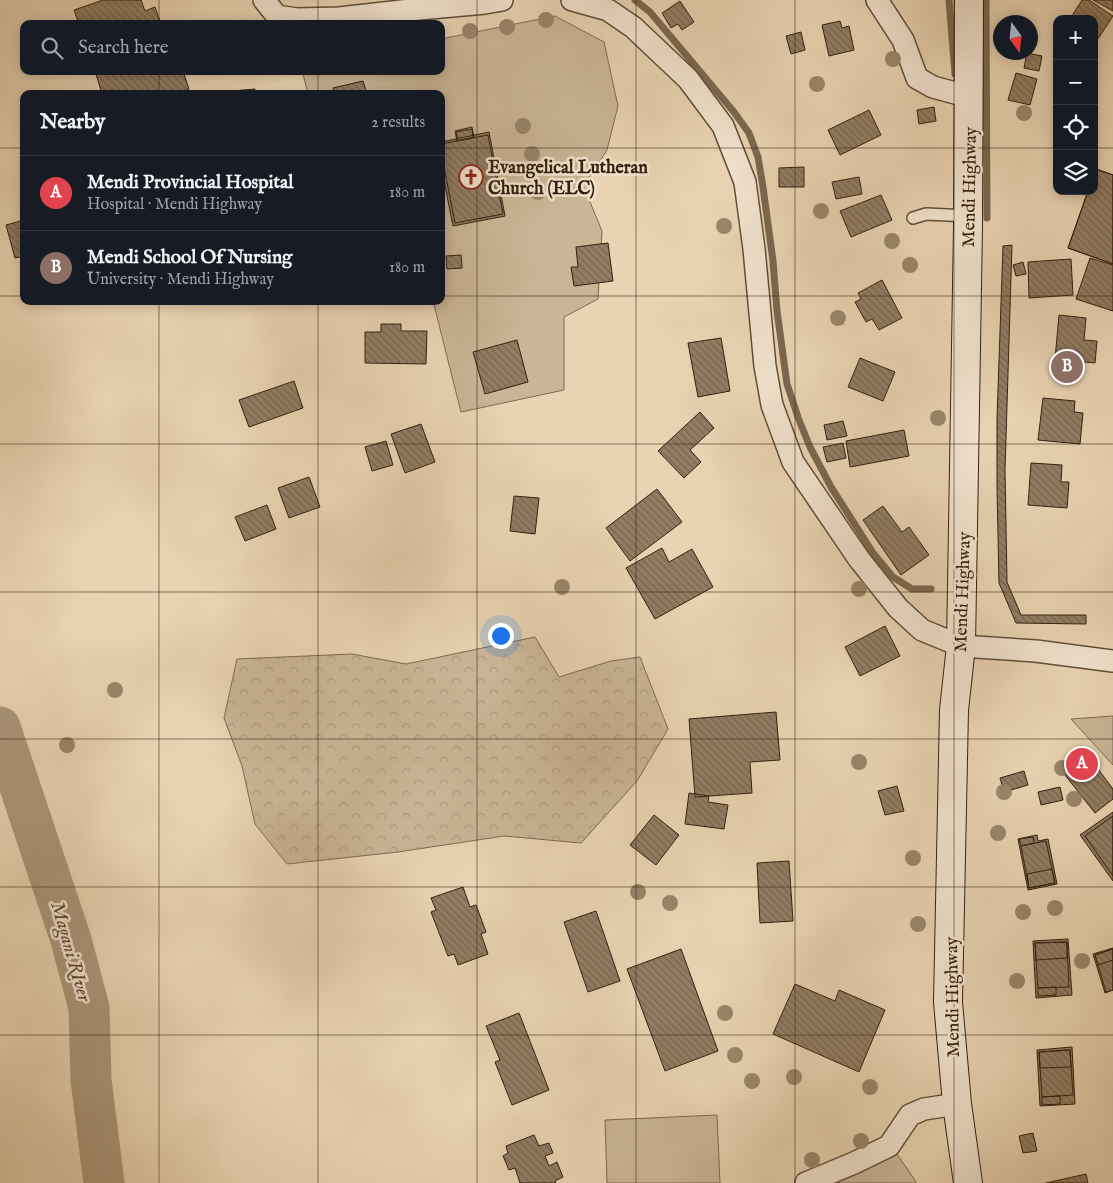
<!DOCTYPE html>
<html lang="en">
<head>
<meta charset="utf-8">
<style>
  body { margin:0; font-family:"IM FELL English",serif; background:#20242c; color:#f1f3f6 }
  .controls { position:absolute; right:15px; top:15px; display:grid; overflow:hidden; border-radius:10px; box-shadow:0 2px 12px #0003 }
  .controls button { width:45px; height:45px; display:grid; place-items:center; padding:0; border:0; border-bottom:1px solid #363941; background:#171b24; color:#f1f3f6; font:25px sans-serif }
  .compass { position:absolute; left:993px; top:15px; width:45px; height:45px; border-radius:50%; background:#171b24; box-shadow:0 2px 12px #0003; rotate:165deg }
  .you { position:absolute; left:500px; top:635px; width:18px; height:18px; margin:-12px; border:4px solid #fff; border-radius:50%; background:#1a73e8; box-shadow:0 0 0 8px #1a73e833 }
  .badge { display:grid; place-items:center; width:32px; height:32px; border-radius:50%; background:#c59692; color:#fff; font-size:16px; font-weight:700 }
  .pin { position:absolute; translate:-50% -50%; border:2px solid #fff; box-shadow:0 1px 5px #0006 }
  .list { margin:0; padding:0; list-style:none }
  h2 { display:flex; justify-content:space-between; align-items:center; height:65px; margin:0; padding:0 20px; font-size:21px }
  h2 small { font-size:16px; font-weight:400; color:#9ea1a6 }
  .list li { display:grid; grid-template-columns:32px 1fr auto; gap:15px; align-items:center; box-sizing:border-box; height:75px; padding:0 20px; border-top:1px solid #363941 }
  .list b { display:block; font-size:19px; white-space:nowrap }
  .list p { margin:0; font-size:16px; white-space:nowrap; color:#9ea1a6 }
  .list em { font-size:16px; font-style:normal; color:#9ea1a6 }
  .icon { flex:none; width:28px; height:28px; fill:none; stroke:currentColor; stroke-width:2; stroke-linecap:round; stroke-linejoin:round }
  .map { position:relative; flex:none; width:1113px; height:1183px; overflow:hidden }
  .search { position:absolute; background:#171b24; box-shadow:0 2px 12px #0003; left:20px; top:20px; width:425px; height:55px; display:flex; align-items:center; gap:12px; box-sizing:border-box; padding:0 18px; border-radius:10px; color:#9ea1a6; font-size:19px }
  .panel { position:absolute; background:#171b24; box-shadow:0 2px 12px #0003; left:20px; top:90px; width:425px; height:215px; border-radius:10px }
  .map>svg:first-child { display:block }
  .grass { fill:#cab596; stroke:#7f6a52 }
  .forest { fill:url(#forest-crowns); stroke:#7f6a52 }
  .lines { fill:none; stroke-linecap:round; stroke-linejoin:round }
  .stream { stroke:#7b674f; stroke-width:7 }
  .river { stroke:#ab967a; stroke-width:41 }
  .building { fill:url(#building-back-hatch); stroke:#34200e }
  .lane-casing { stroke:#614d37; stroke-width:14 }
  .street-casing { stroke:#614d37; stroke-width:24 }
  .secondary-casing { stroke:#34200e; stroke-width:30 }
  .lane { stroke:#f1e2cd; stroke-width:11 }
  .street { stroke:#f1e2cd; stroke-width:21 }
  .secondary { stroke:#f1e2cd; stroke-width:28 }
  .tree { fill:#9a856a }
  .grid { fill:none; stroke:#34200e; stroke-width:1; stroke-opacity:0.55 }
  .labels { text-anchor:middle; stroke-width:5; stroke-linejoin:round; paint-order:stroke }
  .poi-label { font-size:18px; font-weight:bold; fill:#34200e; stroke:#f1e2cd; text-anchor:start }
  .street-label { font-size:18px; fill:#34200e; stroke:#f1e2cd }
  .water-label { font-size:19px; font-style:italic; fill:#5e4934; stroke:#f1e2cd }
</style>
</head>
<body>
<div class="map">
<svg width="1113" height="1183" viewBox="0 0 1113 1183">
  <defs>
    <pattern id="forest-crowns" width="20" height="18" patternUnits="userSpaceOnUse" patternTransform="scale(1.25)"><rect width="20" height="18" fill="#cab596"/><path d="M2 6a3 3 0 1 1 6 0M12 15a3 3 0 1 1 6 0" fill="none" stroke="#ae9b80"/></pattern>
    <pattern id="building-back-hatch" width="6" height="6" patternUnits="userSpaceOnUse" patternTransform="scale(1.25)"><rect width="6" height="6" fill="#927d63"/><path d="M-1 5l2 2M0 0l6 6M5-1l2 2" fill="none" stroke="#786650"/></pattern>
  </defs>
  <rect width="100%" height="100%" fill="#e9d3b2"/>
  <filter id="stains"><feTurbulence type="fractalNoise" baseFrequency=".004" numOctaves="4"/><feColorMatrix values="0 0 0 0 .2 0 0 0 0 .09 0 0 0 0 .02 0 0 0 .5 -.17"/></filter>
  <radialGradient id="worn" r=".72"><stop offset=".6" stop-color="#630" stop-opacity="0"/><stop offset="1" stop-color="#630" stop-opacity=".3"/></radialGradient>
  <path class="grass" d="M 555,16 L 604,42 L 618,106 L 607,150 L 587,181 L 590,202 L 602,231 L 598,299 L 564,317 L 564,390 L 461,412 L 433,301 L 441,301 L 441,94 L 308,94 L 303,74 L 308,71 L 441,71 L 441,39 Z
    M 1113,716 L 1113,765 L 1071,719 Z
    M 717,1115 L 720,1183 L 607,1183 L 605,1120 Z
    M 894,1150 L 915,1180 L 916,1183 L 829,1183 Z"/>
  <path class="forest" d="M 535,637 L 559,677 L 611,661 L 640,657 L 668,729 L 637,781 L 581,843 L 504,836 L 398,852 L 287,864 L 255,824 L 242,766 L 224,718 L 237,659 L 352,654 L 406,664 Z"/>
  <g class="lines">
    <path class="stream" d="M 635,0 L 650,12 L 734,112 L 749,133 L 758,157 L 763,187 L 773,261 L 777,311 L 787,384 L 799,420 L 810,447 L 831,487 L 873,553 L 893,577 L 912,589 L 931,589
      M 949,0 L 955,74
      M 986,0 L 987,218"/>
    <path class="river" d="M 0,727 L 71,940 L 89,1008 L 91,1080 L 104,1183"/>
  </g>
  <path class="building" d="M 103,0 L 141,0 L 145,11 L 155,7 L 161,24 L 79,24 L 74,10 Z
    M 1082,0 L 1089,0 L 1113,16 L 1094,45 L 1094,19 L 1070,19 Z
    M 1093,0 L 1113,0 L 1113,11 Z
    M 680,1 L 694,22 L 682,30 L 678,24 L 671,28 L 662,13 Z
    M 840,21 L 842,28 L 849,26 L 854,50 L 829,56 L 822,25 Z
    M 801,32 L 805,50 L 791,54 L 786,36 Z
    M 1027,53 L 1042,56 L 1039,71 L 1024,68 Z
    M 95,71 L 183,71 L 189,89 L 175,94 L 102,94 Z
    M 1016,73 L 1037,79 L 1030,105 L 1008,100 Z
    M 363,81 L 367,94 L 335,94 L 333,88 Z
    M 255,89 L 255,94 L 220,94 L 220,92 Z
    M 934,107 L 936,121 L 919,124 L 917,110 Z
    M 869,110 L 881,135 L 840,155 L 828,130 Z
    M 472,127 L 474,137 L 457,141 L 455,131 Z
    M 472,129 L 473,138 L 458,141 L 456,132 Z
    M 489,132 L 505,216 L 453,226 L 441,165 L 441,142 Z
    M 488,135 L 503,214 L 455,223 L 441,152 L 441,144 Z
    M 804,167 L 804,187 L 779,187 L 779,168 Z
    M 1096,169 L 1113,175 L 1113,264 L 1068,248 L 1088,191 L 1094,191 L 1094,174 Z
    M 1096,169 L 1113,175 L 1113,264 L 1068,248 L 1088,191 L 1094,191 L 1094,174 Z
    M 859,177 L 862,194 L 836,199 L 832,182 Z
    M 881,195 L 892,220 L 851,237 L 840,211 Z
    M 24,220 L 24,256 L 15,258 L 6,225 Z
    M 608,243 L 613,281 L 574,286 L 571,267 L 578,267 L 576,247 Z
    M 1012,245 L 1005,470 L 1007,582 L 1021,615 L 1086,615 L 1086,624 L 1016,623 L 999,583 L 997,486 L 997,418 L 1003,246 Z
    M 461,255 L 462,268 L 447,269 L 446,256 Z
    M 1090,258 L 1113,265 L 1113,311 L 1076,299 Z
    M 1071,259 L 1073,295 L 1029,298 L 1028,262 Z
    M 1023,262 L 1026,274 L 1016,276 L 1013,265 Z
    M 882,280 L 902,318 L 879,330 L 872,319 L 866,322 L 855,302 L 861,299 L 858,293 Z
    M 1059,315 L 1086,318 L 1084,340 L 1097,341 L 1095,363 L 1055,359 Z
    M 381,324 L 401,324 L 401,331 L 427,331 L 426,364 L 365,363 L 365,332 L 381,332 Z
    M 721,338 L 730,391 L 698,397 L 688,343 Z
    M 517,340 L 528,382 L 485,394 L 473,352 Z
    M 860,358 L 895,372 L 883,401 L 848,387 Z
    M 294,381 L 303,408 L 249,427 L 239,400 Z
    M 1043,398 L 1075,401 L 1074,412 L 1083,413 L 1080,444 L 1038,440 Z
    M 700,412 L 714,428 L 690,450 L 701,462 L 684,478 L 658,451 Z
    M 843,421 L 847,436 L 827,440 L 824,425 Z
    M 421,424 L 435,462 L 405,473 L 391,434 Z
    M 904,430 L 909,456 L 850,467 L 846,441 Z
    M 386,441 L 393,465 L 372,471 L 365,447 Z
    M 843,443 L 846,458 L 827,462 L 823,447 Z
    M 1031,463 L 1062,465 L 1061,482 L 1069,482 L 1067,508 L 1028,505 Z
    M 309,477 L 320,507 L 289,518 L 278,488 Z
    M 657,489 L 682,522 L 630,561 L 606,528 Z
    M 514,496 L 539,498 L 535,534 L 510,531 Z
    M 267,505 L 276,529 L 245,541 L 235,517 Z
    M 883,506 L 902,532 L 909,527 L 929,555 L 901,575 L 863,520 Z
    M 662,548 L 669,562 L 692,549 L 713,587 L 655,619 L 626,568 Z
    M 885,626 L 900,656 L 860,676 L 845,647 Z
    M 776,712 L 780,760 L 750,762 L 752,793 L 695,797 L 689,719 Z
    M 1089,757 L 1113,789 L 1113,799 L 1095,813 L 1065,775 Z
    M 1024,771 L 1028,785 L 1004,792 L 1000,778 Z
    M 897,786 L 904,811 L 885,815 L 878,791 Z
    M 1060,787 L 1063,800 L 1041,805 L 1038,792 Z
    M 689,793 L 709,796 L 708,802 L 728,805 L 724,829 L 685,824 Z
    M 1113,812 L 1113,881 L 1080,835 Z
    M 654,815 L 679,835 L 656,865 L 630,845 Z
    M 1113,816 L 1113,876 L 1085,836 Z
    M 1037,835 L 1038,841 L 1048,839 L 1057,884 L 1028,890 L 1018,839 Z
    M 1033,837 L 1034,843 L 1021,846 L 1019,839 Z
    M 1046,841 L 1055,883 L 1029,888 L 1021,846 Z
    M 789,861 L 793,921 L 760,923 L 757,863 Z
    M 1052,869 L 1055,883 L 1029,888 L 1027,874 Z
    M 463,887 L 470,907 L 476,905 L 486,932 L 481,934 L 488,954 L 458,965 L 454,954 L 448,956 L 431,912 L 436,910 L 431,898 Z
    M 596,911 L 620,981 L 588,992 L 564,922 Z
    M 1068,939 L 1072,995 L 1036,998 L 1033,941 Z
    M 1067,942 L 1069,987 L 1038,988 L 1035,943 Z
    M 1067,942 L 1067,958 L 1036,960 L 1035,943 Z
    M 1113,948 L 1113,990 L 1105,993 L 1093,954 Z
    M 681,949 L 718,1051 L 665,1071 L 627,969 Z
    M 1113,949 L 1113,990 L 1106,992 L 1095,955 Z
    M 1113,949 L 1113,960 L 1098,965 L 1095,955 Z
    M 795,984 L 835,1001 L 839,990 L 885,1010 L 859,1072 L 773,1034 Z
    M 1056,987 L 1056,995 L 1038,996 L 1038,988 Z
    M 519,1013 L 549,1090 L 512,1105 L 495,1062 L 500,1060 L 486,1026 Z
    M 1072,1047 L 1075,1104 L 1040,1106 L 1037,1050 Z
    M 1070,1050 L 1073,1095 L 1042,1097 L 1039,1052 Z
    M 1070,1050 L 1071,1067 L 1040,1068 L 1039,1052 Z
    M 1060,1096 L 1060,1104 L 1042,1105 L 1042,1097 Z
    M 1033,1133 L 1037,1151 L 1023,1153 L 1019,1136 Z
    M 534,1135 L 539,1146 L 549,1143 L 553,1153 L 545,1156 L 549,1166 L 557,1162 L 563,1177 L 555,1181 L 556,1183 L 520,1183 L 515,1168 L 509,1170 L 503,1156 L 508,1153 L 506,1146 Z
    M 1086,1174 L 1088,1183 L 1046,1183 Z"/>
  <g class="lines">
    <g class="lane-casing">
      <path id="lane" d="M 913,218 L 926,214 L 969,216"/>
    </g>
    <g class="street-casing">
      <path id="street" d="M 264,0 L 277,16 L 297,19 L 339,18 L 419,9 L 485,3 L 502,0
        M 572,0 L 608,10 L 633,27 L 688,79 L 723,126 L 745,182 L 754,249 L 765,366 L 772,405 L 793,462 L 859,559 L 898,608 L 922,630 L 961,646 L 1036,651 L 1113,661
        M 877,0 L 903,40 L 917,78 L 933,87 L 970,97
        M 806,1183 L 854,1163 L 889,1146 L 910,1115 L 924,1109 L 957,1104"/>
    </g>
    <g class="secondary-casing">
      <path id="secondary" d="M 968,1183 L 957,1104 L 948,1002 L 954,710 L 961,646 L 968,227 L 969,0"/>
    </g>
    <use href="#lane" class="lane"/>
    <use href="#street" class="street"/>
    <use href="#secondary" class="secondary"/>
  </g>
  <g class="tree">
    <circle cx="546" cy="20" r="8"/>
    <circle cx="507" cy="27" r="8"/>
    <circle cx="470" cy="31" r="8"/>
    <circle cx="893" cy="59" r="8"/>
    <circle cx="817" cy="84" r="8"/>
    <circle cx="1024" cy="113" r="8"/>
    <circle cx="523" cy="126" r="8"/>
    <circle cx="532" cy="154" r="8"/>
    <circle cx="538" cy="192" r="8"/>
    <circle cx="821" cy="211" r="8"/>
    <circle cx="724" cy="226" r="8"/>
    <circle cx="892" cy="241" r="8"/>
    <circle cx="910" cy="265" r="8"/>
    <circle cx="838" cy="318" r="8"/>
    <circle cx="938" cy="418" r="8"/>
    <circle cx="562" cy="587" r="8"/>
    <circle cx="859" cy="589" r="8"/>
    <circle cx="115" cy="690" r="8"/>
    <circle cx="67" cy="745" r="8"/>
    <circle cx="859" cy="762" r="8"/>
    <circle cx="1062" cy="768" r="8"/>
    <circle cx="1004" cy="792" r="8"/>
    <circle cx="1074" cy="799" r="8"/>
    <circle cx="998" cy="833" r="8"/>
    <circle cx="913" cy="858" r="8"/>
    <circle cx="638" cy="892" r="8"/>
    <circle cx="670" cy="903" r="8"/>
    <circle cx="1055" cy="908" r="8"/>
    <circle cx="1023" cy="912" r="8"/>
    <circle cx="918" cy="924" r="8"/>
    <circle cx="1082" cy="961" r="8"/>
    <circle cx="1017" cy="981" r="8"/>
    <circle cx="725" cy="1013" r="8"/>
    <circle cx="735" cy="1055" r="8"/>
    <circle cx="794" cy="1077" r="8"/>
    <circle cx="752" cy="1081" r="8"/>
    <circle cx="870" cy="1087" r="8"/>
    <circle cx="861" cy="1141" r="8"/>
    <circle cx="812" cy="1160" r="8"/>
  </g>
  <path class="grid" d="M 159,0 L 159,24M 318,0 L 318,24M 477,0 L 477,1183M 636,0 L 636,1183M 795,0 L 795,1183M 954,0 L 954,1183M 159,71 L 159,94M 318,71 L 318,94M 0,148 L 24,148M 441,148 L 1057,148M 1094,148 L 1113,148M 0,296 L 24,296M 441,296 L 1113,296M 159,301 L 159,1183M 318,301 L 318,1183M 0,444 L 1113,444M 0,592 L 1113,592M 0,739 L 1113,739M 0,887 L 1113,887M 0,1035 L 1113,1035"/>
  <defs>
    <g id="church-ring" transform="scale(1.25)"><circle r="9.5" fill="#f1e2cd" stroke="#8f2418" stroke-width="1.5"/><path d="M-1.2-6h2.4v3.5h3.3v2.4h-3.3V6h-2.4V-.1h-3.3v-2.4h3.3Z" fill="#8f2418"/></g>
  </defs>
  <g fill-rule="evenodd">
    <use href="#church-ring" x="471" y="177"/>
  </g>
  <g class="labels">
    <g class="poi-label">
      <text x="488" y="173">Evangelical Lutheran<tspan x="488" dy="21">Church (ELC)</tspan></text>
    </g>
    <g class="street-label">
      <text transform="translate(969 187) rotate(-89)" y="6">Mendi Highway</text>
      <text transform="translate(962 592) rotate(-88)" y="6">Mendi Highway</text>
      <text transform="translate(952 997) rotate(-91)" y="6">Mendi Highway</text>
    </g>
    <g class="water-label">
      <text transform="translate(72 951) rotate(74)" y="7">Magani RIver</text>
    </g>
  </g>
  <rect width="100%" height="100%" filter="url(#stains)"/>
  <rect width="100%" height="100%" fill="url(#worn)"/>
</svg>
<div class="controls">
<button>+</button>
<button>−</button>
<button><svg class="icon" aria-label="locate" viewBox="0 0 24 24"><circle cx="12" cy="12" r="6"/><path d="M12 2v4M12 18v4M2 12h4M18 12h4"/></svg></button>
<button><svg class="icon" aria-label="layers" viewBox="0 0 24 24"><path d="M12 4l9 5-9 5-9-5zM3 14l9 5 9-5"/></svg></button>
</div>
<svg class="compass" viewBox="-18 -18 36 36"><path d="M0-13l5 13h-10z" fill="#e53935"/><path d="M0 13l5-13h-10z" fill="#9ea1a6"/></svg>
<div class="you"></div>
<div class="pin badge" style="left:1082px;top:764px;background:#e0444e">A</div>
<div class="pin badge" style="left:1067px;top:367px;background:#8d6e63">B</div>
<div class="search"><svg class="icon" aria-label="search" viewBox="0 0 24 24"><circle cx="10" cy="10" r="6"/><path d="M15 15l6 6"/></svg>Search here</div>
<section class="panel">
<h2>Nearby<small>2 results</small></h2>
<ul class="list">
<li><span class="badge" style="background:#e0444e">A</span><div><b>Mendi Provincial Hospital</b><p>Hospital · Mendi Highway</p></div><em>180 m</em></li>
<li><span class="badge" style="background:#8d6e63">B</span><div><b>Mendi School Of Nursing</b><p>University · Mendi Highway</p></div><em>180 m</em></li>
</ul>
</section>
</div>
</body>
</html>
